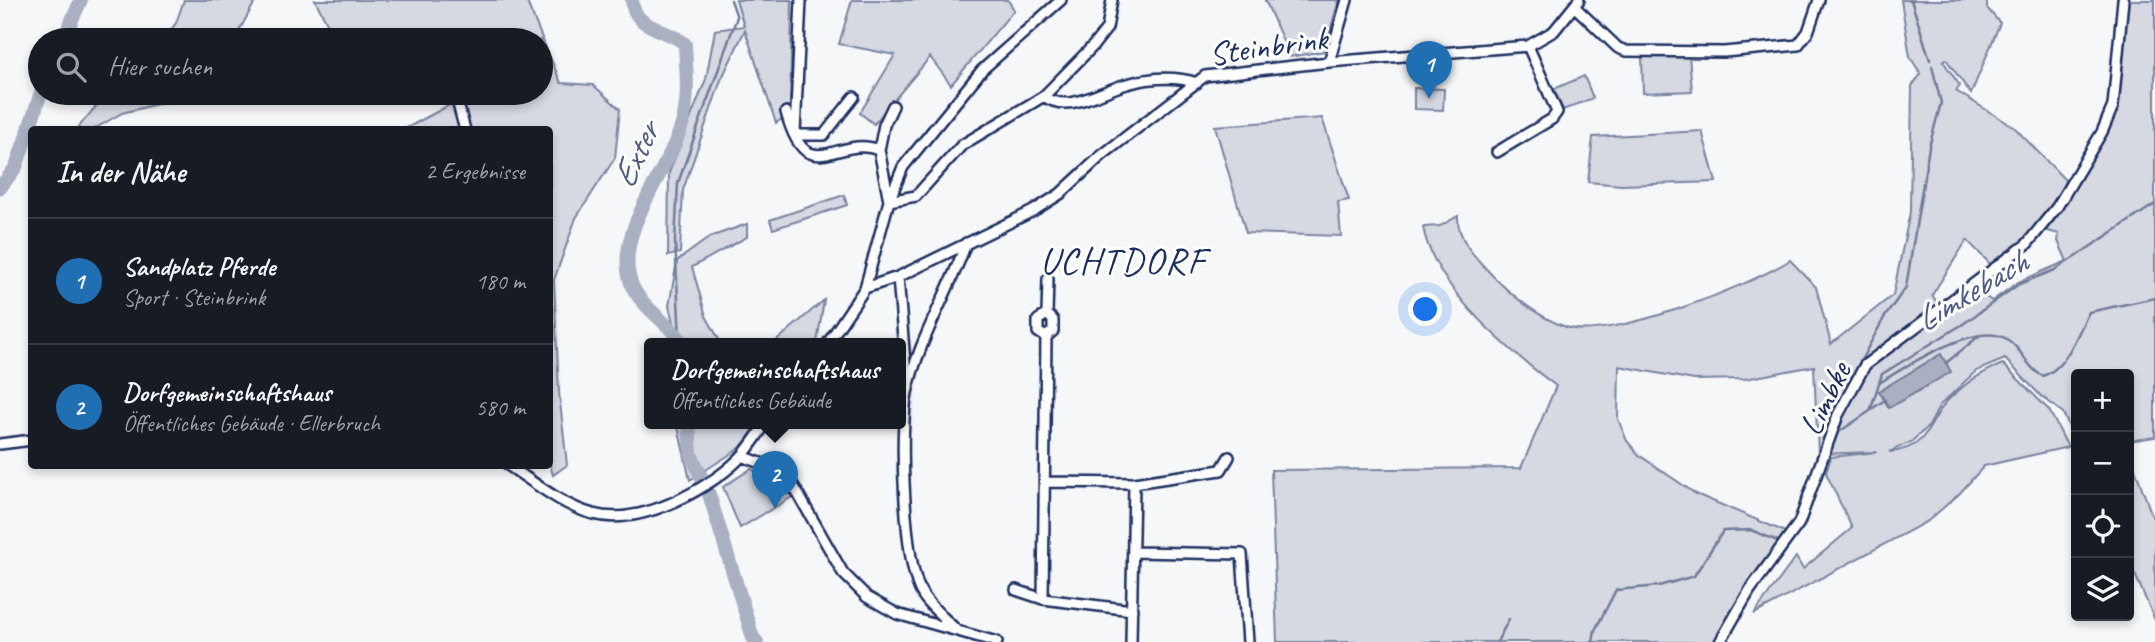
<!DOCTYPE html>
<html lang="de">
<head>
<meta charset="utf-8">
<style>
  body { margin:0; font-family:Caveat,sans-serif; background:#20242c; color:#f1f3f6 }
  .controls { position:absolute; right:21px; bottom:21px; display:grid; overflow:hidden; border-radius:7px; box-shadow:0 4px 10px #0003 }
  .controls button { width:63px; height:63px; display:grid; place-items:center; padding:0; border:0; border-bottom:2px solid #363941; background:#171b24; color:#f1f3f6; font:35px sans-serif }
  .you { position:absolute; left:1426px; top:310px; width:24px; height:24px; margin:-18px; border:5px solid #fff; border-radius:50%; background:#1a73e8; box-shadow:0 0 0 10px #1a73e833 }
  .badge { display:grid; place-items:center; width:46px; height:46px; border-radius:50%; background:#1f6fb2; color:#fff; font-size:23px; font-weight:700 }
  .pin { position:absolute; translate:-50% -58px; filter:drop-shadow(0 2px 4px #0008) }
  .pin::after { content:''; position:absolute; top:37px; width:24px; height:21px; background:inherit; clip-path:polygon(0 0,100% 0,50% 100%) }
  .popup { position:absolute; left:644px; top:338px; width:262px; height:91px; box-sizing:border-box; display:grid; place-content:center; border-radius:7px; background:#171b24; filter:drop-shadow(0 2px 5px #0005); font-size:23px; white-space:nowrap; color:#9ea1a6 }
  .popup b { font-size:26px; color:#f1f3f6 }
  .popup::after { content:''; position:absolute; left:50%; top:100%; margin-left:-14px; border:14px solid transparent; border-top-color:#171b24 }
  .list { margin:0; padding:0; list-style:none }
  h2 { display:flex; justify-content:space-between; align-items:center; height:91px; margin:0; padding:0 28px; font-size:30px }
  h2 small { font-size:23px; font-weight:400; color:#9ea1a6 }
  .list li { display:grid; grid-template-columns:46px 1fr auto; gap:21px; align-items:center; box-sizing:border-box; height:126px; padding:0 28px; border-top:2px solid #363941 }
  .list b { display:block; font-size:26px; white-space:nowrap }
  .list p { margin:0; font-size:23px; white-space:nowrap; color:#9ea1a6 }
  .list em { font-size:23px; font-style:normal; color:#9ea1a6 }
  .icon { flex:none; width:38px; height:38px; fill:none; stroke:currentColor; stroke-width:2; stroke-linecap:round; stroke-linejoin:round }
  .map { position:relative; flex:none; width:2155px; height:642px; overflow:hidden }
  .search { position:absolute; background:#171b24; box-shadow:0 4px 10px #0003; left:28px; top:28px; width:525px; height:77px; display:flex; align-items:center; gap:18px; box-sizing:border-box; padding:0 24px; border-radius:38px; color:#9ea1a6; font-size:26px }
  .panel { position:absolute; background:#171b24; box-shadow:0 4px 10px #0003; left:28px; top:126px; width:525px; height:343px; border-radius:7px }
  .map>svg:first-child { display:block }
  .green { fill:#d6d9e2; stroke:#7884a0; stroke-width:2 }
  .water { fill:#a9b0c1; stroke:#707c99; stroke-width:2 }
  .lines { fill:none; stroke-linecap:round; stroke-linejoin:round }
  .stream { stroke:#707c99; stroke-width:2.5 }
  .river { stroke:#a9b0c1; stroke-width:14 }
  .minor-casing { stroke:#1b2f5e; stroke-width:14 }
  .minor { stroke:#fff; stroke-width:9 }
  .labels { text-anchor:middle; stroke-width:6; stroke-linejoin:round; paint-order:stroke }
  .street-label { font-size:33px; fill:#1b2f5e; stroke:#fff }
  .water-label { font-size:35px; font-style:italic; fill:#4d5c81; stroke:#fff }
  .quarter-label { font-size:37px; letter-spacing:2px; fill:#1b2f5e; stroke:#fff }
</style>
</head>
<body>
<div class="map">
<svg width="2155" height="642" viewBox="0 0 2155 642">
  <rect width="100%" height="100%" fill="#f6f7f9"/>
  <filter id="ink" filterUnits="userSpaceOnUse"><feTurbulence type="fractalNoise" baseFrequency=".0143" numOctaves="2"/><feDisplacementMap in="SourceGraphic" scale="14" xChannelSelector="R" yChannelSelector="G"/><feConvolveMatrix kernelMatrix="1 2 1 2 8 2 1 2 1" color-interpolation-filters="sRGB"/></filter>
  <g filter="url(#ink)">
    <path class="green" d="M 184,0 L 256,0 L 234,40 L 163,40 L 176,23 Z
      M 315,0 L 526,0 L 561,83 L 593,85 L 620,109 L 615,158 L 576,218 L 554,280 L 559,393 L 567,465 L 553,475 L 550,465 L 550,130 L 405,129 L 453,103 L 447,93 L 541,93 L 541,40 L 336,40 Z
      M 736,0 L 792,0 L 790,113 L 776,123 L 745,30 L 721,80 L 683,190 L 680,253 L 668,256 L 669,173 L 706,79 L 715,30 L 744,26 Z
      M 852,0 L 1008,0 L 1014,10 L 951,85 L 930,57 L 874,124 L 860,113 L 895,55 L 839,44 Z
      M 1265,0 L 1339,0 L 1324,51 L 1290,57 Z
      M 1901,0 L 1987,0 L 1987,8 L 2000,23 L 1971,94 L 1946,59 L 1943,61 L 1960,86 L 1956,91 L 2014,127 L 2065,180 L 2062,190 L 2028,238 L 1991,265 L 1967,240 L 1932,295 L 1943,311 L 1974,289 L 1992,301 L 2018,282 L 2067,261 L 2058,241 L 2059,234 L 2044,230 L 2109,126 L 2127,0 L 2155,0 L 2155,437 L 2129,441 L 2129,374 L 2076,374 L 2076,443 L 2063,413 L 2040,395 L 2005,359 L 1976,371 L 1940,405 L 1929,426 L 1911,442 L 1889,452 C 1931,448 1928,421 1948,400 C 1965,383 1981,372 2003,364 L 2049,410 L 2068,447 L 1984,466 L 1959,494 L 1928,521 L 1754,614 L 1796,557 L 1803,569 L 1852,528 L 1826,473 L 1831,457 L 1877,452 L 1818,454 L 1814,366 L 1745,379 L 1694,380 L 1619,366 L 1618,419 L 1627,441 L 1639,455 L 1696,494 L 1790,534 L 1764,563 L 1717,642 L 1277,642 L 1271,470 L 1521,468 L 1556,386 C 1508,350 1434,288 1423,227 L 1440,226 L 1458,216 C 1457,240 1476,258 1492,275 C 1511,295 1539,318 1566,327 C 1608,342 1752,285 1790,260 L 1816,287 L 1831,344 L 1893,295 L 1910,212 L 1912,86 L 1921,74 L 1910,57 Z
      M 1689,55 L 1692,91 L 1643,93 L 1642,56 Z
      M 1584,76 L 1593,98 L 1563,110 L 1554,89 Z
      M 1414,88 L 1444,89 L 1443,110 L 1414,109 Z
      M 107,93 L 201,93 L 122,113 L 94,129 L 77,129 Z
      M 1322,118 L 1349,200 L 1338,202 L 1341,236 L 1246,233 L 1215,126 Z
      M 1702,131 L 1716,182 L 1621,185 L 1588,182 L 1593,137 Z
      M 844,195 L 847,205 L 773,229 L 770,220 Z
      M 747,224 L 747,237 L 692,267 L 706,316 L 721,343 L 678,343 L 669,306 L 677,261 L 710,237 Z
      M 824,300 L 817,343 L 774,343 Z
      M 677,423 L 759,423 L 740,448 L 690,480 Z
      M 2129,452 L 2155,524 L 2155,620 L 2129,561 Z
      M 751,469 L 781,483 L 792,497 L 740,528 L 723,487 Z"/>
    <path class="water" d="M 1941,354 L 1951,372 L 1889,408 L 1879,391 Z"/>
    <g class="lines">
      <path class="stream" d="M 1911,0 L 1930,60
        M 680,339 L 675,241 L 678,183 L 737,17 L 731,0
        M 1946,363 L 1979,336
        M 1881,382 C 1906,366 1975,322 2005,338 C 2021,346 2027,369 2043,376 C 2067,368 2078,332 2089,312 L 2155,298
        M 1870,410 L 1885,400
        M 1826,436 L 1848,384 L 1884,318 L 1906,287 L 1929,147 L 1941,103 L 1932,66
        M 1833,436 L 1870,411 L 1882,374 L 1963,324 L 2019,284 L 2055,270 L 2155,204
        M 1792,526 L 1801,506
        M 1497,642 L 1509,619
        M 1593,642 L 1595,630 L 1616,590 L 1659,586 L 1694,576 L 1723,531 L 1751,530 L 1780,542"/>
      <path class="river" d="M 632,0 C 633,29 667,28 685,44 C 686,72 690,96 682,124 C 669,172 613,231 631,283 C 640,307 668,322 683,343
        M 63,40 L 81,0
        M 0,188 L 16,167 L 41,93
        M 689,423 L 691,454 L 709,494 L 753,638 L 757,642"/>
      <g class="minor-casing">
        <path id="minor" d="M 1575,7 L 1618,48 L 1626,51 L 1724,52 L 1798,45 L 1808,32 L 1819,0
          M 1329,62 L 1347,0
          M 455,93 L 465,130
          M 1044,96 C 1068,115 1102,90 1127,84 C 1149,78 1175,76 1197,83
          M 786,112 C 807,191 837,133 879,150 L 889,200
          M 795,133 L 801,0
          M 795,135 L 824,135 L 854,97
          M 879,150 L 884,125 L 893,106
          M 1497,152 L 1552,119 L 1557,112 L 1528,46
          M 889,201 L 916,196 L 962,145 L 1044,96 L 1093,46 L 1107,28 L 1112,0
          M 898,277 L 907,387
          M 865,288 L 898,277 L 1033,211 L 1060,194 L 1101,156 L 1205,76 L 1329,62 L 1528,46 L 1554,31 L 1579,0
          M 1047,314 L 1048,279
          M 828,343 L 865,288 L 889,201 L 903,167 L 982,70 L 1061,0
          M 0,444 L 32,440
          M 742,456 L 769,466 L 793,485 L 843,573 L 867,597 L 897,614 L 997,642
          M 509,466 C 535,483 563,506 593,514 C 639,527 708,490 740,458 C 750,448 758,434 766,423
          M 1045,482 L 1134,483 L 1221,470 L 1229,457
          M 1133,552 L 1242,554 L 1248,642
          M 1016,590 L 1043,599 L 1132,610
          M 1043,599 L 1046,337 L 1053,331 L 1053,320 L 1047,314 L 1038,320 L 1038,332 L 1046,337
          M 956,630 C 945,618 927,605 920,590 C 904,556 899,431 907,393 C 918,340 949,293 966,243
          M 1131,642 L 1134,483
          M 1720,642 L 1750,590 L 1799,523 L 1838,415 L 1865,365 L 2027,244 L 2057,207 L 2102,132 L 2113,106 L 2123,0"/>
      </g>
      <use href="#minor" class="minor"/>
    </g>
  </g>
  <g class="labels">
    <g class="street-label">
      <text transform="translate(1268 45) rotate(-8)" y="12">Steinbrink</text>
      <text transform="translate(1824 398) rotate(-64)" y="12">Limbke</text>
    </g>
    <g class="water-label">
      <text transform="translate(635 155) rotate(-65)" y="12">Exter</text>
      <text transform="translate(1971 290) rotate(-31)" y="12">Limkebach</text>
    </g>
    <g class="quarter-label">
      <text x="1123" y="273">UCHTDORF</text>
    </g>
  </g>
</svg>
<div class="controls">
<button>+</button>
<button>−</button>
<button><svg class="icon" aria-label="locate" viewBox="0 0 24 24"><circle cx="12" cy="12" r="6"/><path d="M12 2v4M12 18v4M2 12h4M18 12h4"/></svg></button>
<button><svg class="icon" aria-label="layers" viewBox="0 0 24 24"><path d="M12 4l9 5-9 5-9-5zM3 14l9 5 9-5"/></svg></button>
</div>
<div class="you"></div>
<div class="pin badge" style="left:1429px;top:99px">1</div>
<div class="pin badge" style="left:775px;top:509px">2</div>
<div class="popup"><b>Dorfgemeinschaftshaus</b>Öffentliches Gebäude</div>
<div class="search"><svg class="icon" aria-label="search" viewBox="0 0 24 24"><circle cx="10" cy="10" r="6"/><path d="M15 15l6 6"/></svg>Hier suchen</div>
<section class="panel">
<h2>In der Nähe<small>2 Ergebnisse</small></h2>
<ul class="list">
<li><span class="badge">1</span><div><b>Sandplatz Pferde</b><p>Sport · Steinbrink</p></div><em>180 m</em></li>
<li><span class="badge">2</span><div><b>Dorfgemeinschaftshaus</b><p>Öffentliches Gebäude · Ellerbruch</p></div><em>580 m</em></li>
</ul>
</section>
</div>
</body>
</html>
